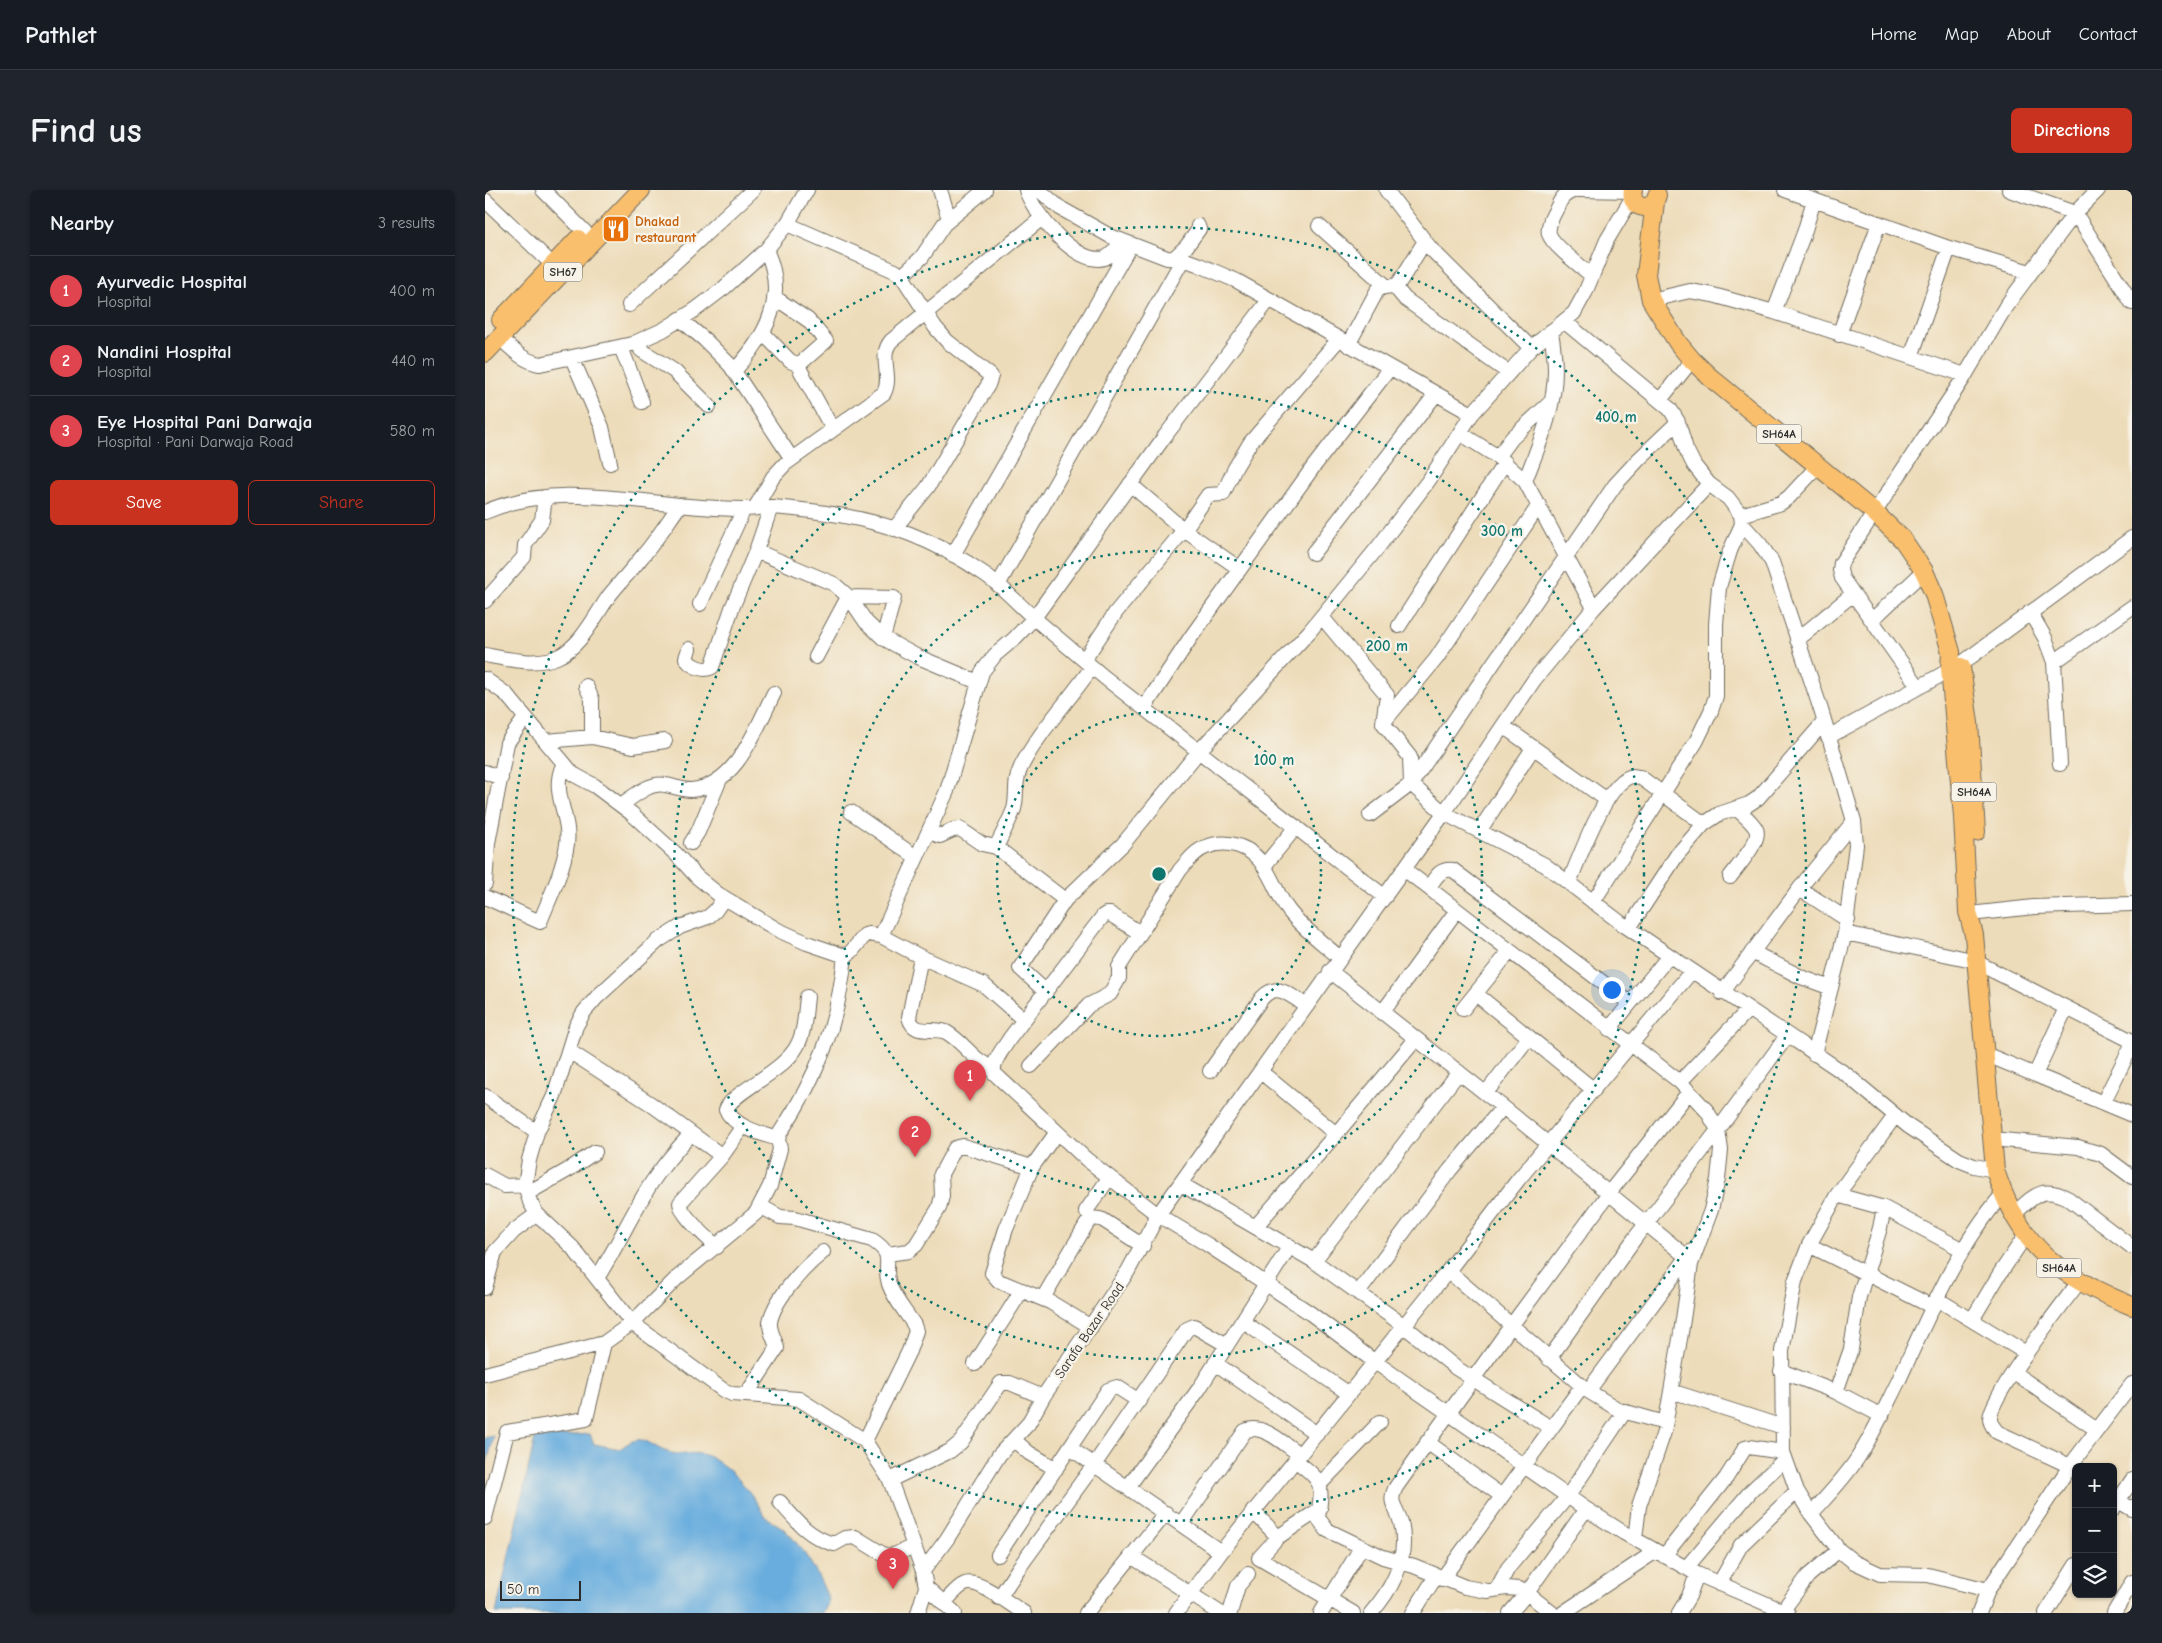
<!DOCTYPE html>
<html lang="en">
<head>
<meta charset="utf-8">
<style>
  body { margin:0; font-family:"Comic Neue",sans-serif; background:#20242c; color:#f1f3f6 }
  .controls { position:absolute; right:15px; bottom:15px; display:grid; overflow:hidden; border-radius:8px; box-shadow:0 1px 4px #0004 }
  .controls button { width:45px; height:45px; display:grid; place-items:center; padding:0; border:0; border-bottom:1px solid #363941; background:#171b24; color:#f1f3f6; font:25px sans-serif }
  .scale { position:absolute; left:15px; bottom:12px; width:81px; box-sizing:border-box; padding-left:5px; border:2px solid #2b2b2b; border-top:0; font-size:14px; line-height:18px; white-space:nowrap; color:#2b2b2b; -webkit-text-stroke:4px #f7f3e8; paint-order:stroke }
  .you { position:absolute; left:1126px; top:799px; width:18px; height:18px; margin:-12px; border:4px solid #fff; border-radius:50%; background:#1a73e8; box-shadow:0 0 0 8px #1a73e833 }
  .badge { display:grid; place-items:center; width:32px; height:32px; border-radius:50%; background:#c8321e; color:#fff; font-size:16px; font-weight:700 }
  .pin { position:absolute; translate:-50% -41px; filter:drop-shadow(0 1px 2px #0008) }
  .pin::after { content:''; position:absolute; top:26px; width:18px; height:15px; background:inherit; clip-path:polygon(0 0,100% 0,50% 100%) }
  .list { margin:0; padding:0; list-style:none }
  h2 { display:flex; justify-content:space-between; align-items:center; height:65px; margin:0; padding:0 20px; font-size:21px }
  h2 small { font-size:16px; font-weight:400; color:#9ea1a6 }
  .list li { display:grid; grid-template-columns:32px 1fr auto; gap:15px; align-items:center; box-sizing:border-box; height:70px; padding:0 20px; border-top:1px solid #363941 }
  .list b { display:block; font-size:19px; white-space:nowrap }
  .list p { margin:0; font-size:16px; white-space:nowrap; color:#9ea1a6 }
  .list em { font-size:16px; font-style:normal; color:#9ea1a6 }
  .actions { display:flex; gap:10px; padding:15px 20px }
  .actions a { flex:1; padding:11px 0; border:1px solid #c8321e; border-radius:8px; text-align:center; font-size:18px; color:#c8321e }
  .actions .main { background:#c8321e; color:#fff }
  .icon { flex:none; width:28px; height:28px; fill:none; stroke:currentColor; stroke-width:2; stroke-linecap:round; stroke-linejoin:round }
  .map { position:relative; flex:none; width:1647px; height:1423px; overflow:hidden; border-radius:8px }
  header { display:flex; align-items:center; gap:30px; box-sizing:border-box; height:70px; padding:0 25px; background:#171b24; border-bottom:1px solid #363941 }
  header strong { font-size:24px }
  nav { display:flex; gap:28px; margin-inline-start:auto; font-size:18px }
  .intro { display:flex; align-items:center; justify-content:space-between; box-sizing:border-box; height:120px; padding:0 30px }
  h1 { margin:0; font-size:35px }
  .button { padding:12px 22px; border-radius:8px; background:#c8321e; color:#fff; font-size:18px; font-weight:700 }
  main { display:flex; gap:30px; padding:0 30px }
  aside { flex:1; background:#171b24; border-radius:8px; box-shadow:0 1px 4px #0004 }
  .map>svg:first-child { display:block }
  .water { fill:#69adde; stroke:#4a6c84 }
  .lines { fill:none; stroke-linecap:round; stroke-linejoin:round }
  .minor-casing { stroke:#6f695d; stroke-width:16 }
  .major-casing { stroke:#6f695d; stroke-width:20 }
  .minor { stroke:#fff; stroke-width:14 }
  .major { stroke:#f9bf6d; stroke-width:18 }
  .ring { fill:none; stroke:#0f766e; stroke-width:2.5; stroke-dasharray:2.5 5 }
  .labels { text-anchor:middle; stroke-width:4.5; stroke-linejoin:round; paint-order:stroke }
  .shield { fill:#f7f3e8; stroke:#686764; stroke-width:1 }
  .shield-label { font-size:12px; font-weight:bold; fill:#2b2b2b }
  .food-label { font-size:14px; font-weight:bold; fill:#c56008; stroke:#f7f3e8; text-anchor:start }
  .street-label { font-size:14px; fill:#2b2b2b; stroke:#f7f3e8 }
  .centre { fill:#0f766e; stroke:#f7f3e8; stroke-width:2.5 }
  .ring-label { font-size:15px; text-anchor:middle; font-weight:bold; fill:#0f766e; stroke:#f7f3e8; stroke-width:4.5; stroke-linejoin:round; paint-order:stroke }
</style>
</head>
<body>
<header>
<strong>Pathlet</strong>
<nav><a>Home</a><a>Map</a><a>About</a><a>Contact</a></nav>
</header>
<div class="intro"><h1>Find us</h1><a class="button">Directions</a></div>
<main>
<aside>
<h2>Nearby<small>3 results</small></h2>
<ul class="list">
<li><span class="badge" style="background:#e0444e">1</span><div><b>Ayurvedic Hospital</b><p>Hospital</p></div><em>400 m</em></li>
<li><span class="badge" style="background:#e0444e">2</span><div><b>Nandini Hospital</b><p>Hospital</p></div><em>440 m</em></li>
<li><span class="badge" style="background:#e0444e">3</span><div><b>Eye Hospital Pani Darwaja</b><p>Hospital · Pani Darwaja Road</p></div><em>580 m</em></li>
</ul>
<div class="actions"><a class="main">Save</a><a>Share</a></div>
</aside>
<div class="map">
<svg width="1647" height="1423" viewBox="0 0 1647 1423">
  <rect width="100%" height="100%" fill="#f7f3e8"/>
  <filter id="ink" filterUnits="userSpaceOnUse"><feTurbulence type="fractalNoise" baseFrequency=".02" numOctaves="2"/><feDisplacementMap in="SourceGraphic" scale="10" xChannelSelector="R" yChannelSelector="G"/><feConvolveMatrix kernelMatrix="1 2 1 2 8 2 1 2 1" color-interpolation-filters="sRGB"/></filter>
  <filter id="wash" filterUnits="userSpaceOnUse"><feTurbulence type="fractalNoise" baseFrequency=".0096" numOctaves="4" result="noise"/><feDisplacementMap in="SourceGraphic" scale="20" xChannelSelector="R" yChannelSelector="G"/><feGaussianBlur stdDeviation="1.12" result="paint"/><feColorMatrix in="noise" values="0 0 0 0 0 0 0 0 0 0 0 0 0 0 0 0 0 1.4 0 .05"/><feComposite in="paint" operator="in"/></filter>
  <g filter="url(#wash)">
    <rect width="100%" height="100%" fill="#eddcb9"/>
    <path class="water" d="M 105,1244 L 109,1254 L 135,1259 C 160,1239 162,1257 186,1263 C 204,1267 211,1258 230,1270 C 245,1279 258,1293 268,1307 C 273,1313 276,1321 280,1326 C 285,1332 294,1334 299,1339 C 320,1360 333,1383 344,1410 L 337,1423 L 11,1423 L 50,1248 Z
      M 9,1246 L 0,1280 L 0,1248 Z"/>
  </g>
  <g filter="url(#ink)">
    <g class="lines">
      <g class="minor-casing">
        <path id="minor" d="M 58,0 L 100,42
          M 455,0 L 464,29
          M 541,0 C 549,24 591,76 620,68 C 628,65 632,57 637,51
          M 554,0 L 575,18 L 625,46 L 682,68 L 698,69 L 712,74 L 752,91 L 987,224
          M 901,0 L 946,59 L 1046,158
          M 1091,0 C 1080,3 1076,8 1072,18 C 1068,25 1062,35 1064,44 C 1068,56 1097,77 1107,86
          M 1095,0 L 1147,1
          M 1300,0 L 1464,58
          M 1524,0 L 1590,23 L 1647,113
          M 0,10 L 68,75
          M 302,34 L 410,81 L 417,86 L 450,137 L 462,151 L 506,186 L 503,195 L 443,297 L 409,339
          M 834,36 L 901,96
          M 689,68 L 701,57 L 714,39 L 713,36
          M 417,86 L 437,67 L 459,34 L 500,0
          M 909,96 L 920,109 L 1024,183
          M 1166,110 L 1205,101 L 1228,105 L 1289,122 L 1480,185
          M 144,115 L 268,0
          M 1289,122 L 1319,43 L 1329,10
          M 195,129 L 220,150 L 245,175 L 307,269
          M 1080,132 L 1185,219 L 1193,232 L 1201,259 L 1209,275 L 1224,294 L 1243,308 L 1256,325 L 1257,334 L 1245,361 L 1234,397 L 1231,434 L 1231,506 L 1226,521 L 1211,552 L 1108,712
          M 278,143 L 305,171 L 312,174 L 317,172 L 341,151 L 323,130 L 289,107
          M 1354,145 L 1394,33
          M 15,148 C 27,159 38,171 55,174 L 147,154 L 178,140 L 210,120 L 239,98 L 281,60 L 302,34 L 322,0
          M 155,151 L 156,160 L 189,181 L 224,216
          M 863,155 L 892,101 C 899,94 907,99 914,93 L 940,51
          M 136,157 L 157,212
          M 1426,167 L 1464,58 L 1545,82
          M 87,168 L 117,237 L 125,273
          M 312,174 L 343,231
          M 249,181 C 282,146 303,106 281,60
          M 1175,210 L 1207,170
          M 975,243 L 1013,267 L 1040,291 L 1109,418
          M 1013,267 L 1027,248 L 1067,211
          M 1040,291 C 1054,255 1070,219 1070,180 C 1070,167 1068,154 1066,141
          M 645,294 L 699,340 L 755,379
          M 270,318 L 288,287 L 300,274 L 399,203 C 408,186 393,166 406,151 L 557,28
          M 0,322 C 69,292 145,312 216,317 C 230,318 244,319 258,319 C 268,319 278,317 288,317 C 334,321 381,327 425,344 C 451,354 478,369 501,385 C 518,397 533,414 549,428 L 680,246 L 784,110
          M 1256,325 L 1296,313 L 1304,307 L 1332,277
          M 1257,334 L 1275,354 L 1287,372 L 1336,520 L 1369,631 L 1371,655 L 1360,743 L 1329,864
          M 271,361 L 349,394 L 364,407 L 381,432 L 398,448 L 431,466 L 493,492
          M 828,363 L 951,204
          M 468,365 L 646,54
          M 513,395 L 698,69
          M 0,411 L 39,367 L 40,355 L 57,330 L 60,307
          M 215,414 L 259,319
          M 1545,422 L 1560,448 L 1569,472 L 1575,574
          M 837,427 L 902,505 L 898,533 L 925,567 L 926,594 L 959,623 L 1060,675 L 1136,733 L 1362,885 L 1423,936 L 1474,970 L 1489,976 L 1510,980
          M 1387,430 L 1439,381
          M 914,436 L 1020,272
          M 1312,450 L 1368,404
          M 204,459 L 201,468 C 205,476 219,482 227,477 L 247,418 L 271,361 L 286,317
          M 0,465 C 22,469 51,476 72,467 C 96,457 110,426 124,406 C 134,393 146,381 156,368 C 170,352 182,333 195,315
          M 331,467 L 363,407 L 409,408 L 398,448
          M 599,470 L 631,422 L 699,340 L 723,305 L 738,304 L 750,278 L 765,253 L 854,149
          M 1569,472 L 1647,417
          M 0,489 L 21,504 L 88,584 L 110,596 L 146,623 L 191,664 L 212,687 L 233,704 L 293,740 L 322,753 L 360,766 C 353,834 333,886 295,943 L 293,949 L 295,959 L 285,996 L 271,1023 L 192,1088 L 147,1133 L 119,1153 L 0,1184
          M 101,496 L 107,509 L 107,547
          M 1433,496 L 1357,388 L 1355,380 L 1356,373 L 1478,189 L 1521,116 L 1590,23 L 1613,0
          M 659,518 L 706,447 L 829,276 L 905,178
          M 898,533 L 951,469 L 1054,315
          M 1018,536 L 1122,610
          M 1343,547 L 1476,474 L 1647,348
          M 61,551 L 107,547 L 148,556 L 180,551
          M 0,582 L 16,588
          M 136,615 C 148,607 164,592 180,595 C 188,596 197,600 206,600 C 252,596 271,538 289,503
          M 366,622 L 431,667
          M 885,625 L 926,594 L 1130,295 L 1154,269 L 1193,232
          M 995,640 L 1048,558
          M 444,642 L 455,646 L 468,640 L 475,639 L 497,654 L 511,657 L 580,710
          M 206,653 L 213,642 L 235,589
          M 511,657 C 517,645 524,632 529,619 C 533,604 528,594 536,577 C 554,541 584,511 607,477
          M 779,676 L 811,637
          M 919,679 L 1195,892 L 1222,921 L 1233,940 L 1236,960 L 1233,989 L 1226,1020 L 1206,1074 L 1196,1143 L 1179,1242 L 1154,1316 L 1150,1349
          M 1245,687 C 1252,677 1277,650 1271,639 C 1267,631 1257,624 1251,618
          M 1084,693 C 1093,671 1122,589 1148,586 C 1150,586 1153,587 1155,587 L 1219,634
          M 0,694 L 3,653 L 22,553 L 40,528
          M 944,697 C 951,687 955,678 968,680 L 1145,813
          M 1315,699 L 1363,730
          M 0,707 L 55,732 C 65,707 78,681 82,654 C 86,625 65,603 78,575
          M 239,708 L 230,721 L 223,727 L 195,737 L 173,751 L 112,807 L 99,822 L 91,836 L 69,906 L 52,942 L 44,970 L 40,995 L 45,1012 L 52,1024 L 87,1057 L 147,1133 L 238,1200 L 247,1204 L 314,1209 L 380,1251 L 405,1290 L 438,1381 L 441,1397 L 433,1423
          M 1494,723 L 1549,717 L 1647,714
          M 1144,738 L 1192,665 L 1219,634 L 1234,624 L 1264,614 L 1273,608 L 1339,532
          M 655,743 L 625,724 L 621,724 L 618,726 L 525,848 C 519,858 507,871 509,883 L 601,969 L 673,1025 L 723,1055 L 825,1123 L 890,1172 L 1101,1319 L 1139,1343 L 1212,1384 L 1303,1423
          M 1360,743 L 1487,770 L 1647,851
          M 396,746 L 462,601 L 497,482 L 510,465 L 529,449 L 549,428 L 619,487 L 900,707
          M 1267,762 L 1316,787 L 1346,798
          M 360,766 L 366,762 L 380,745 L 384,744 L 396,746 L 436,767 L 499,795 L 539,830
          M 436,767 L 424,827 C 429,847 447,836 461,842 C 479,852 488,871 508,878
          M 845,781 L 1018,917 L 1202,1067
          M 561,802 L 535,778 L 580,710 L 638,654 L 714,561 L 824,442 L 894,356 L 944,290 L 987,224 L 1046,158 L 1089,123 L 1100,103 L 1122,50 L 1147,8
          M 1237,803 L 1321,690 L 1369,631
          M 991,804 L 1109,900
          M 978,819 L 1025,761
          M 897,823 L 972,720
          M 1124,839 L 1184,766
          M 84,861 L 166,914 L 237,966
          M 1500,864 L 1647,925
          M 546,876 L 604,815 L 625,804 L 634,788 L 634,777 L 695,680 C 703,671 710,661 721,657 C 743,648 768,657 780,678 C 789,692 794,708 804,721 C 818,739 838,753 855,768
          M 725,881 L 777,808 C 793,791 805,806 822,816
          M 776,882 L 851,944
          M 1550,885 L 1581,818
          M 1195,892 L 1263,820
          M 1001,903 L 1044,847
          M 0,906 L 52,942
          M 1618,913 L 1647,855
          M 1410,926 L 1352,1005 L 1324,1055 L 1310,1091 L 1297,1161 L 1298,1262 L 1312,1301 L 1326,1324 L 1354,1360 L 1369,1372 L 1395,1384 L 1443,1385 L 1503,1400
          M 572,942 L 547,977 L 521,1039 L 507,1083 L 514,1091 L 565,1112 L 606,1137
          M 293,949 C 275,943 251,938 241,920 C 246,902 298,883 312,856 C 320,842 320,823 322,807
          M 1507,949 L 1593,957 L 1616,964 L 1647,987
          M 0,985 L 20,996 L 40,995
          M 696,994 L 829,1071 L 918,1135 L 971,1178 L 1066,1238
          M 43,1003 L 83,980 L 110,962
          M 1352,1005 L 1399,1018 L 1478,1060
          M 275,1016 L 295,1027 L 310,1028 L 387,1050 C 412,1066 397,1072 404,1094 C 409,1109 421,1122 429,1135 L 431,1141 L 424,1161 L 380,1251
          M 601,1021 L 624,988
          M 1528,1025 C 1548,1007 1556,994 1584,1009 L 1647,1057
          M 771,1036 L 851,944 L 931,849
          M 1324,1055 L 1448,1117
          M 232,1057 C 222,1047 196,1026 195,1013 L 237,966 L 258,936
          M 402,1064 L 424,1061 L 431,1055 L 454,1018 L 457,1006 L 456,984 L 470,958 L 478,956 L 547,977
          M 829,1071 L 974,882
          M 963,1081 L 1103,1201 L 1134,1220 L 1180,1233
          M 112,1088 C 132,1057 147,1023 167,992 C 179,974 192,959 206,944
          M 0,1098 L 10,1062 L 29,1041 L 52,1024
          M 873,1103 L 965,980 L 1018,917
          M 558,1108 L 601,1035 C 606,1028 610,1027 618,1030 L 658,1056
          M 1452,1109 L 1541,1163
          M 1487,1130 L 1514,1085 L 1541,1045
          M 757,1131 L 863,1203
          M 1064,1169 L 1150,1048 L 1233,940 L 1302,846
          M 730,1173 L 832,1244
          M 490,1174 L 537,1100
          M 1296,1181 L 1351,1202 L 1397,1226
          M 1529,1183 L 1612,1240
          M 1103,1201 L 1207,1061
          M 1186,1201 L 1298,1237
          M 1351,1202 L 1366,1159 L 1374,1107 L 1395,1038 L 1399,1018
          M 261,1205 L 292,1158 C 290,1149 284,1141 285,1132 C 289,1109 320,1076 338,1062
          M 529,1250 L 544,1263 L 571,1279
          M 942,1252 L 1017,1306
          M 585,1258 L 736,1362
          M 810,1270 C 838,1292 838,1292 833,1328 L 842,1340 L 898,1367 L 929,1376 L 980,1397 L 1002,1401 L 1021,1398 L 1034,1399 L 1042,1403 L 1067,1423
          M 1585,1276 L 1512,1242 C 1509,1238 1505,1234 1505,1229 C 1504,1208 1578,1113 1594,1092
          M 405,1290 L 465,1261 L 476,1252 L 516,1193 L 525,1193 L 558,1207
          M 835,1294 L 895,1232
          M 643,1297 L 714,1199 L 805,1056
          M 1628,1308 L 1647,1319
          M 295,1312 C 311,1331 325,1348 349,1354 L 360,1348 L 370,1347 L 401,1366 L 409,1365 L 429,1356
          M 1628,1319 L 1647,1290
          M 768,1321 L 793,1347 L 774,1368 L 868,1423
          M 1326,1324 C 1342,1306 1359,1289 1372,1269 C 1388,1245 1400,1218 1413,1192 C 1443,1127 1471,1058 1518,1004
          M 0,1328 L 22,1242 L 101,1229 L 119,1153
          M 696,1334 L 760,1241 C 777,1232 800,1255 814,1264
          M 793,1347 L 835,1319
          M 513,1365 L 623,1200 L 632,1197 L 654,1211
          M 646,1366 L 735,1423
          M 1179,1366 L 1241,1288 L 1260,1258 L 1264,1257 L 1298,1262
          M 1201,1378 L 1266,1301 L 1300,1269
          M 438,1381 L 462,1349 L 514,1265 L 543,1234 L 558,1207 L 643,1081 L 673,1025 L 959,623 L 1049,490 L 1109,418 L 1224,294
          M 957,1389 L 1097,1196
          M 1234,1394 L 1256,1355 L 1312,1301
          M 441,1397 L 470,1423
          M 1012,1399 L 1023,1378 L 1083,1306 L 1140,1221
          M 514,1408 L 533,1379 L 609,1275 L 702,1139 L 709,1136 L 742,1155
          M 459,1413 C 465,1407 472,1397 480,1394 C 493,1388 527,1416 539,1423
          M 1298,1420 L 1323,1386 L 1354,1360
          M 601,1423 L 681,1323
          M 691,1423 L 736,1362 L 963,1081 L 1033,990 L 1206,782
          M 745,1423 L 753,1396 L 763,1384
          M 836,1423 L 876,1358
          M 886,1423 C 908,1398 924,1367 916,1333 C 912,1316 902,1314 911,1297 L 1026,1136 L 1124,1003 L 1204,902
          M 928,1423 L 951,1386
          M 1025,1423 L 1042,1403 L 1101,1319
          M 1078,1423 L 1171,1361
          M 1194,1423 L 1204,1406 L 1212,1384
          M 1494,1423 L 1503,1400 L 1585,1276 L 1647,1194
          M 1561,1423 L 1591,1375
          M 1629,1423 L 1647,1392"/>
      </g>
      <g class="major-casing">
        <path id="major" d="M 1148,0 C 1144,19 1168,24 1172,5
          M 1170,12 L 1161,85 L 1166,110 L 1193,153 L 1207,170 L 1226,188 L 1390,323 L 1418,350 L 1439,381 L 1449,404 L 1466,462 L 1465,478 L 1478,627 L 1483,722 L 1489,745 L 1510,980 C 1534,1057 1575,1087 1647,1116
          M 16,130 L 93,49
          M 0,163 L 156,0
          M 1476,477 L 1484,533 L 1491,642"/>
      </g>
      <use href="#minor" class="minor"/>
      <use href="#major" class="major"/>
    </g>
  </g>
  <g class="ring">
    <circle cx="674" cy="684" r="162"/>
    <circle cx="674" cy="684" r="323"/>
    <circle cx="674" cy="684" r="485"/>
    <circle cx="674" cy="684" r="647"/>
  </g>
  <defs>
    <g id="restaurant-square" transform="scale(1.4375)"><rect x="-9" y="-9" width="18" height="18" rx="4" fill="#e8710a" stroke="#f7f3e8"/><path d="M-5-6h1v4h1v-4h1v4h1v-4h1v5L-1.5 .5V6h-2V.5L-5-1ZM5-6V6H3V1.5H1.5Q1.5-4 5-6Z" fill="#fff"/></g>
  </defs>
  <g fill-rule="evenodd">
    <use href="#restaurant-square" x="131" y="39"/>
  </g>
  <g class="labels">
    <g class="shield">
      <rect x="59" y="72.5" width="38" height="19" rx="4"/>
      <rect x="1271.5" y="234.5" width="45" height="19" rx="4"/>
      <rect x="1466.5" y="592.5" width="45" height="19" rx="4"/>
      <rect x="1551.5" y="1068.5" width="45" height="19" rx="4"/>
    </g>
    <g class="shield-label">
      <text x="78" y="86">SH67</text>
      <text x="1294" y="248">SH64A</text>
      <text x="1489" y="606">SH64A</text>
      <text x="1574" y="1082">SH64A</text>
    </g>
    <g class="food-label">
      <text x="150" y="36">Dhakad<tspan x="150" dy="16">restaurant</tspan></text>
    </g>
    <g class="street-label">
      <text transform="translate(604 1140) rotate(-56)" y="5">Sarafa Bazar Road</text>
    </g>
  </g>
  <circle cx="674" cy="684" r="8" class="centre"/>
  <g class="ring-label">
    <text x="1131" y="232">400 m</text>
    <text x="1017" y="346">300 m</text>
    <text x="902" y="461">200 m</text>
    <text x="789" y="575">100 m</text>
  </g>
</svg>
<div class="controls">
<button>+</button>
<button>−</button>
<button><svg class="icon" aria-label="layers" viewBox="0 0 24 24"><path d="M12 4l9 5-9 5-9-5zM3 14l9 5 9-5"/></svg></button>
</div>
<div class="scale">50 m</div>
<div class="you"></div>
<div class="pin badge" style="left:485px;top:911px;background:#e0444e">1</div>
<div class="pin badge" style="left:430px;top:967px;background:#e0444e">2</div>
<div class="pin badge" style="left:408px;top:1399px;background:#e0444e">3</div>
</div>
</main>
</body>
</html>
